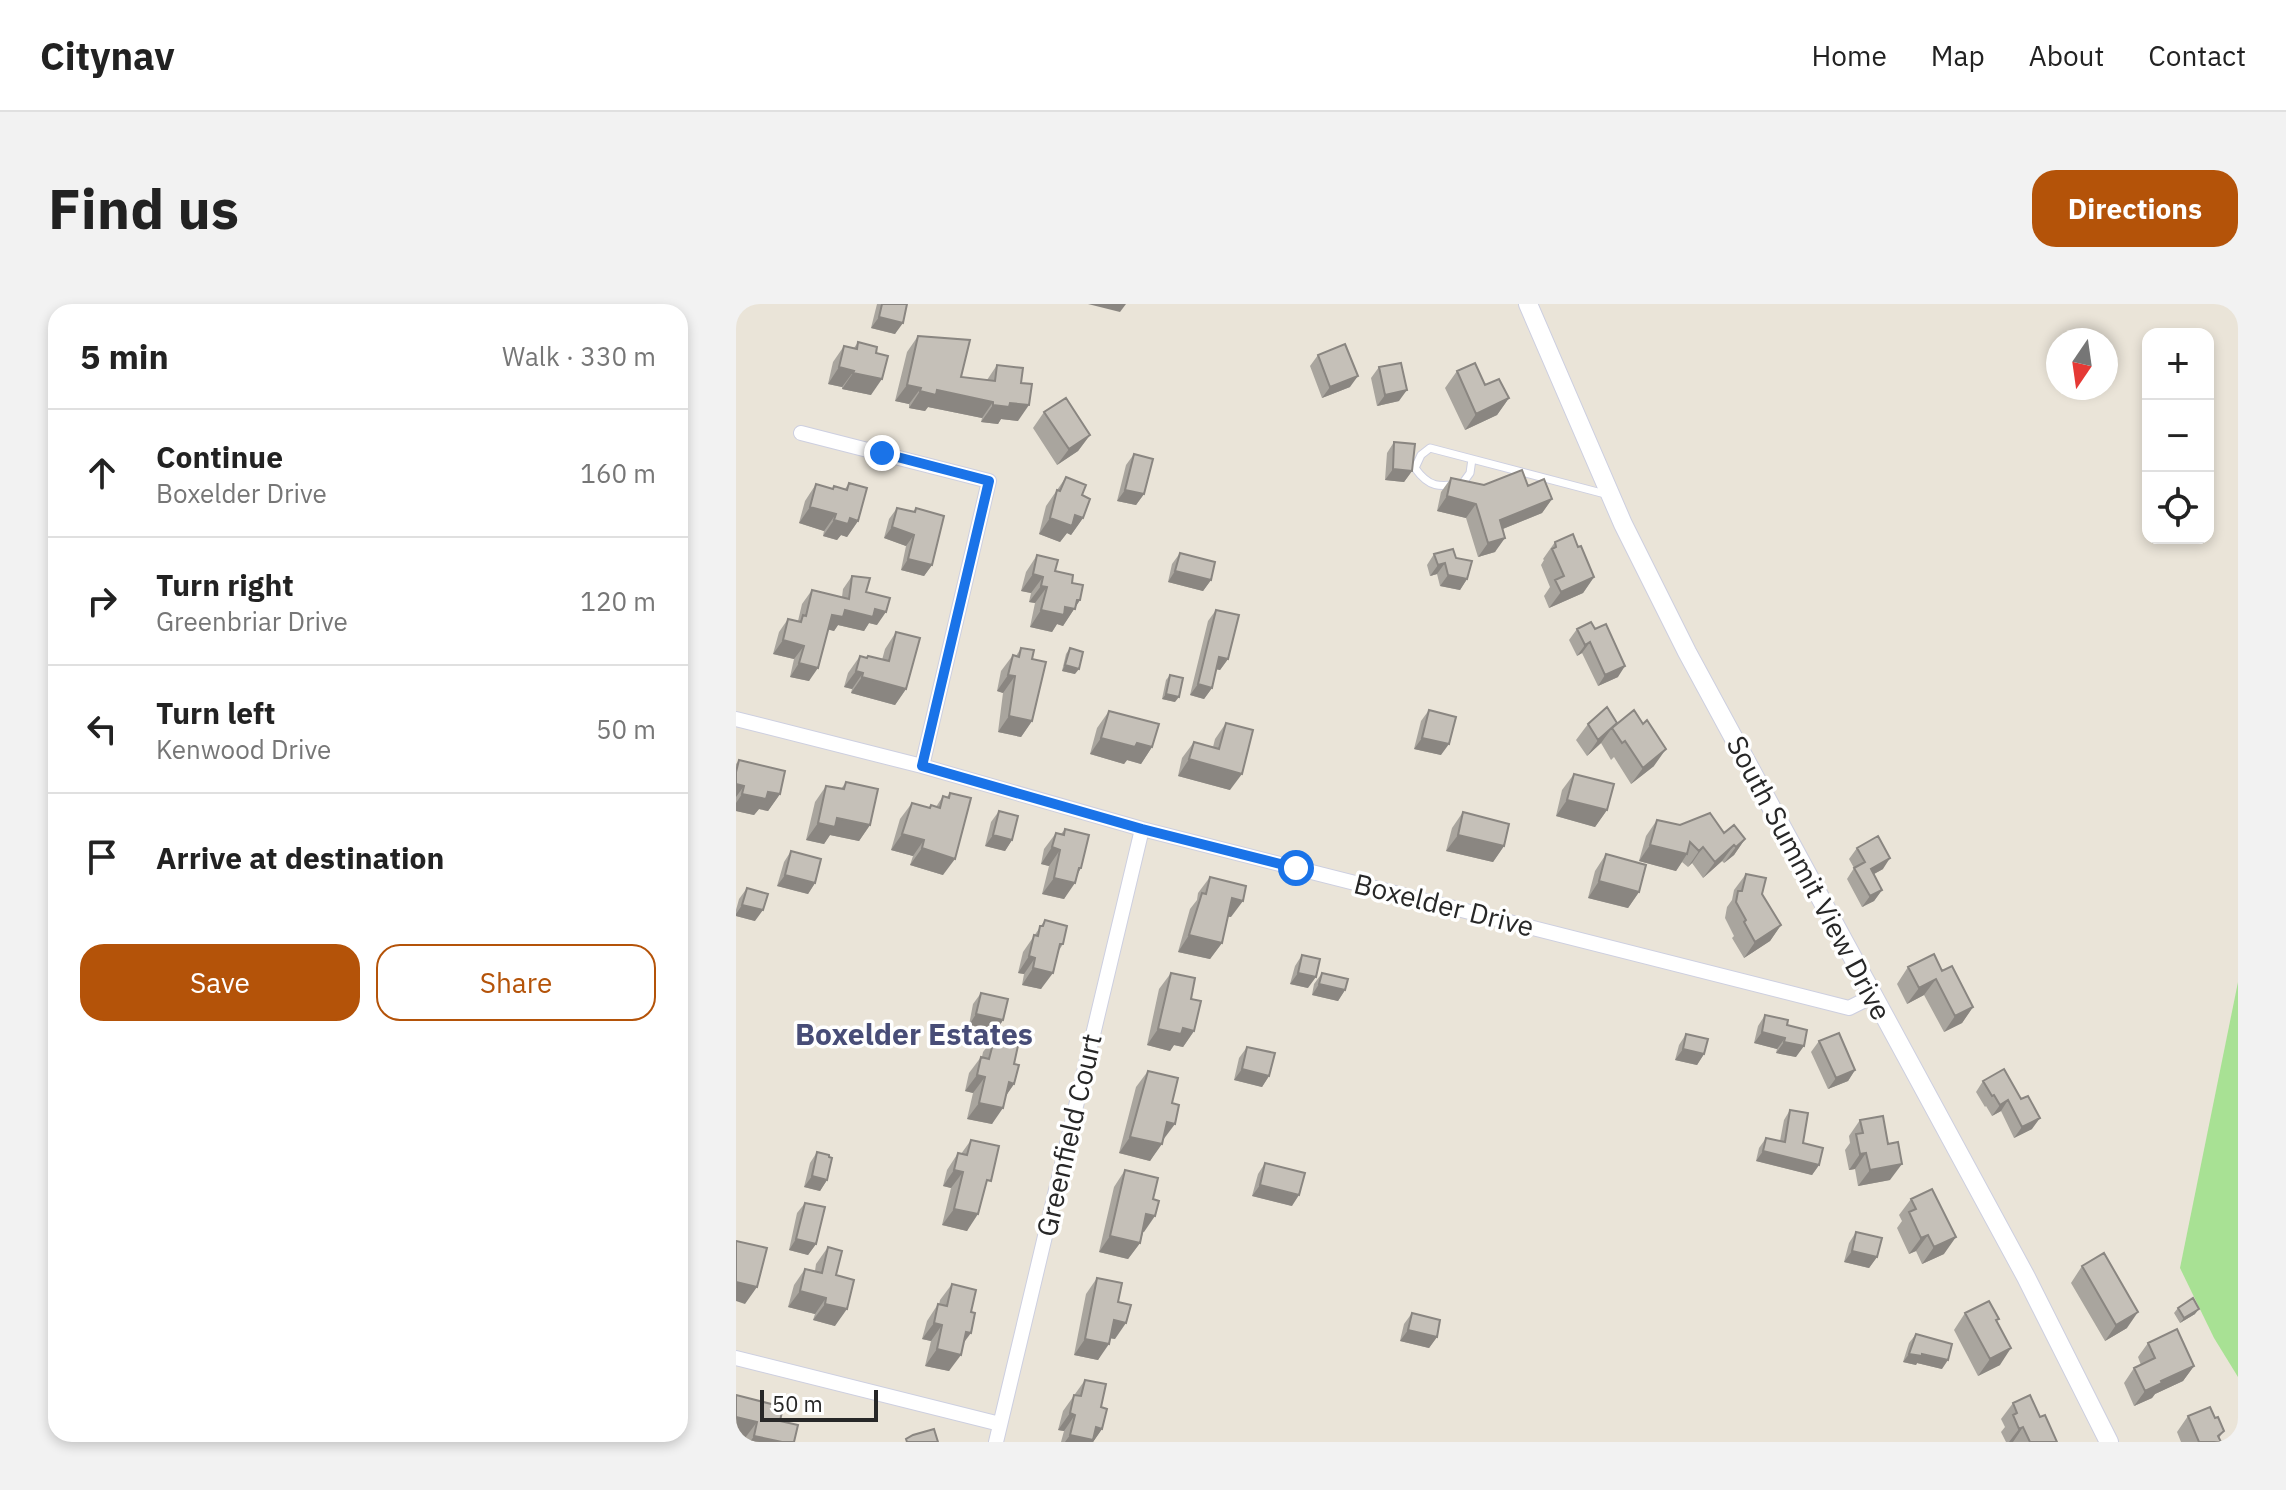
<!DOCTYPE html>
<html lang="en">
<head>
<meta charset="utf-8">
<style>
  body { margin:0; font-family:"IBM Plex Sans",sans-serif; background:#f2f2f2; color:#222 }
  .controls { position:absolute; right:24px; top:24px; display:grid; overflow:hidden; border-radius:16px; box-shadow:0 4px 12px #0003 }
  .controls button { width:72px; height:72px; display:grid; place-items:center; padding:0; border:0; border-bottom:2px solid #e0e0e0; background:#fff; color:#222; font:40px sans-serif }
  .compass { position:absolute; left:1310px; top:24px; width:72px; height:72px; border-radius:50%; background:#fff; box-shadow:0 4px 12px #0003; rotate:193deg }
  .scale { position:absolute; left:24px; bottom:20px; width:118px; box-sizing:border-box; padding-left:8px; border:4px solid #272727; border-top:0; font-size:22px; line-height:28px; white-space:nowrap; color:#272727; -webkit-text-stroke:6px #fff; paint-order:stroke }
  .stop { position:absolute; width:24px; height:24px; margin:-18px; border:6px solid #1a73e8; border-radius:50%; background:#fff }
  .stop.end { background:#1a73e8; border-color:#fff; box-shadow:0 2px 8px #0008 }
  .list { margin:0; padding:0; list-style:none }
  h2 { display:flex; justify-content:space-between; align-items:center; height:104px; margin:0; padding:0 32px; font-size:34px }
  h2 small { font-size:26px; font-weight:400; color:#767676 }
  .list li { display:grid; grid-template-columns:52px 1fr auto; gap:24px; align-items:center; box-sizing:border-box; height:128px; padding:0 32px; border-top:2px solid #e0e0e0 }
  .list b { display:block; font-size:30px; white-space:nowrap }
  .list p { margin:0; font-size:26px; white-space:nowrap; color:#767676 }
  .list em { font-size:26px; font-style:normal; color:#767676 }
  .actions { display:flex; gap:16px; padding:24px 32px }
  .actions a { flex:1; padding:18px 0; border:2px solid #b45309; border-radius:24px; text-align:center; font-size:28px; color:#b45309 }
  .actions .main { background:#b45309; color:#fff }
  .icon { flex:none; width:44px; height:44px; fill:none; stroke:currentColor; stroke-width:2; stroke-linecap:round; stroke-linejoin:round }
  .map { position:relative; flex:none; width:1502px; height:1138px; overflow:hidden; border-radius:24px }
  header { display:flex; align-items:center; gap:48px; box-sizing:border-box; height:112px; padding:0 40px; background:#fff; border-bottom:2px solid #e0e0e0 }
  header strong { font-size:38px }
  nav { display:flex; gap:44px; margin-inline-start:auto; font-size:28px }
  .intro { display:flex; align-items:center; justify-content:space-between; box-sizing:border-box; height:192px; padding:0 48px }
  h1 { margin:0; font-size:56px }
  .button { padding:20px 36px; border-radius:24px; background:#b45309; color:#fff; font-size:28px; font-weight:700 }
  main { display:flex; gap:48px; padding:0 48px }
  aside { flex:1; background:#fff; border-radius:24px; box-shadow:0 4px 12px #0003 }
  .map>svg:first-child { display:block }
  .green { fill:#a8e194 }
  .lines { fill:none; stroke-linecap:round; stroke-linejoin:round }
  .lane-casing { stroke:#cdcfe0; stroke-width:9 }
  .street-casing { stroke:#cdcfe0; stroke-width:16 }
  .secondary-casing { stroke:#cdcfe0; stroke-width:20 }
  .lane { stroke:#fff; stroke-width:7 }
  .street { stroke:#fff; stroke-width:14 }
  .secondary { stroke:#fff; stroke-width:18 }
  .wall { fill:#a9a59e }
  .shaded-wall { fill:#8a8681 }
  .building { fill:#c5c0b8; stroke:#8a8681; stroke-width:2 }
  .route { stroke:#1a73e8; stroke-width:10 }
  .labels { text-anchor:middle; stroke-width:7; stroke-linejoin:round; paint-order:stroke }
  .street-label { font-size:28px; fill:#272727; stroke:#fff }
  .neighbourhood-label { font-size:30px; font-weight:bold; fill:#484d77; stroke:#fff }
</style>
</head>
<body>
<header>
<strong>Citynav</strong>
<nav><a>Home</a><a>Map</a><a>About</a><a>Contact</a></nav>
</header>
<div class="intro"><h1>Find us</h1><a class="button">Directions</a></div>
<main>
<aside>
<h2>5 min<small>Walk · 330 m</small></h2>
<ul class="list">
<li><svg class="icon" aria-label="ahead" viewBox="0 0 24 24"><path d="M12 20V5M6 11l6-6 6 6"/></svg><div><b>Continue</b><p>Boxelder Drive</p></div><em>160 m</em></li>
<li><svg class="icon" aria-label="right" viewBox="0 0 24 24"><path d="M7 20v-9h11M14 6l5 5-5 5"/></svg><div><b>Turn right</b><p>Greenbriar Drive</p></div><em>120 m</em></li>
<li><svg class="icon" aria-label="left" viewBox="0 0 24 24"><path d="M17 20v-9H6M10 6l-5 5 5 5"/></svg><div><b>Turn left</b><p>Kenwood Drive</p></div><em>50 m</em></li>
<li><svg class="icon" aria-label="arrive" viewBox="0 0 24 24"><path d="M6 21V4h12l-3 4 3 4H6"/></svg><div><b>Arrive at destination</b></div></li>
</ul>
<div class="actions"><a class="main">Save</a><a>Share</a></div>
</aside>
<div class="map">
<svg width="1502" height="1138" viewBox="0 0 1502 1138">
  <rect width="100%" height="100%" fill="#eae4d8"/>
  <path class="green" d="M 1502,678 L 1502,1073 L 1478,1034 L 1444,964 Z"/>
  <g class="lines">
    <g class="lane-casing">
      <path id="lane" d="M 736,155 L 734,169 L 726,180 C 703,183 693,184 679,164 L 685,151 L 694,144 L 873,191"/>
    </g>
    <g class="street-casing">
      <path id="street" d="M 65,129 L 253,177 L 186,462
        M 0,415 L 186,462 L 406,525 L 1113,704 L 1137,692
        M 0,1054 L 264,1120
        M 260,1138 L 406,525"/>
    </g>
    <g class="secondary-casing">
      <path id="secondary" d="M 792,0 L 887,220 L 951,348 L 1290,973 L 1373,1138"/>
    </g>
    <use href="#lane" class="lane"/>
    <use href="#street" class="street"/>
    <use href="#secondary" class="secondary"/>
  </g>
  <path class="wall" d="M 141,0 L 171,0 L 159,30 L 135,24 Z
    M 182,32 L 225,73 L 251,76 L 261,61 L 282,117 L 265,115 L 262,120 L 245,118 L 246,114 L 192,103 L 189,107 L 173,104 L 173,100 L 159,97 L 171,48 Z
    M 122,38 L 140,49 L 135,91 L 106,85 L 106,83 L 92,80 L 97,58 L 108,42 L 118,44 Z
    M 582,51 L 614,83 L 586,94 L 574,62 Z
    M 643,63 L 663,97 L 641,102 L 635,74 Z
    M 721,67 L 773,94 L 761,111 L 729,126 L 709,84 Z
    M 308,108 L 354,131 L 342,147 L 321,161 L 297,124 Z
    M 658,138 L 676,167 L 668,178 L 649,176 L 651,149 Z
    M 398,150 L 408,190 L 400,201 L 381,197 L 390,161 Z
    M 330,173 L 346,191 L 347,214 L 335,231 L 331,229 L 324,238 L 303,230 L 310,202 Z
    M 715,174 L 748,181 L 792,182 L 816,195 L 806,209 L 767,225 L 759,248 L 742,253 L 730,214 L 701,207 L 705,188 Z
    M 113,179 L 122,217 L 111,233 L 105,231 L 101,236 L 87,232 L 88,227 L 63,219 L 69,197 L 80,180 L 96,185 L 98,182 L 109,185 Z
    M 161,204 L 177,208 L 180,204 L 196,261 L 188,272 L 165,266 L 170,242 L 148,234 L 153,215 Z
    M 819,238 L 842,243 L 858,273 L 847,289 L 813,304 L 808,292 L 814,283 L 805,261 L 808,256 L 807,255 Z
    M 444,249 L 475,276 L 467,287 L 432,278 L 436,260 Z
    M 698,250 L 720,254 L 731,275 L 724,286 L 704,282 L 701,270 L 694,272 L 691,261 Z
    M 301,251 L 319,267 L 336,279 L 344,296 L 327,322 L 321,320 L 316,328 L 294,323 L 299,299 L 293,298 L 295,289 L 285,287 L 290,268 Z
    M 116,272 L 130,288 L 141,321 L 133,319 L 128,327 L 102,321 L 98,327 L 92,325 L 73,377 L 54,373 L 58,355 L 37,350 L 43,328 L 52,315 L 62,317 L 66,300 L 76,286 L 106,293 L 107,285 Z
    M 480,306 L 492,355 L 484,366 L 480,365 L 476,384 L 468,395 L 454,391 L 472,317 Z
    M 841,325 L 859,325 L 882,373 L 862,382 L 846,349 L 841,352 L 833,336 Z
    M 160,328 L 170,385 L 159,401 L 115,389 L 116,385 L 108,383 L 112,369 L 124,352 L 130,354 L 132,352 L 146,356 L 149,345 Z
    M 285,344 L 296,355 L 296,417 L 285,433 L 262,428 L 267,389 L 261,387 L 265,367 L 277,351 L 280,352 Z
    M 334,344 L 339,370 L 326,367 L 330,350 Z
    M 434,371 L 439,398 L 426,395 L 430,376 Z
    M 693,406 L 705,451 L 678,445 L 685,417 Z
    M 373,407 L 416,443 L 405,460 L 391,456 L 388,460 L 354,450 L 361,424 Z
    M 490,419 L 494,486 L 442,472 L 446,454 L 458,438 L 477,443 L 479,435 Z
    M 881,419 L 918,462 L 895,480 L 878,453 L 875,456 L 865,439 L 851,452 L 840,436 L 852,420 Z
    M 3,456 L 44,490 L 32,507 L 23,505 L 18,511 L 0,507 L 0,460 Z
    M 838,470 L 871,506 L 859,523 L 820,512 L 826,486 Z
    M 110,478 L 134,521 L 123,537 L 94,531 L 88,540 L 70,536 L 79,498 L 90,482 L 105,485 Z
    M 214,489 L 207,571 L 174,561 L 177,552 L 155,546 L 164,515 L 176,499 L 193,504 L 195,501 L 200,503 L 207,492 L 211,493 Z
    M 263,507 L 276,536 L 269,547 L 249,542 L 255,518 Z
    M 727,508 L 768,542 L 757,558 L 710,547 L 716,524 Z
    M 921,516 L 944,521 L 1009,535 L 998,551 L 988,559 L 986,557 L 967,574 L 956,559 L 952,563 L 946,558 L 940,567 L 903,557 L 910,532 Z
    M 329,525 L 345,564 L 328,595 L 306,590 L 313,562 L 305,560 L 308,545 L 320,529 L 325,530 Z
    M 1121,544 L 1147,565 L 1138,570 L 1146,586 L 1138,597 L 1126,603 L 1111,575 L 1118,564 L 1113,555 Z
    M 55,547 L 79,579 L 72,590 L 41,582 L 48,558 Z
    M 870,550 L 903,588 L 892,604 L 852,594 L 859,567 Z
    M 1010,570 L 1026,590 L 1045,621 L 1034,637 L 1008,654 L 996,634 L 998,632 L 989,614 L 991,603 L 996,596 L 998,586 Z
    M 474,573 L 495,613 L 492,613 L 486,639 L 474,655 L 442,648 L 454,605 L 461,596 L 462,589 Z
    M 11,584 L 19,617 L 0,612 L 0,606 L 3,595 Z
    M 309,616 L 327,640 L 322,648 L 305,685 L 286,681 L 288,670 L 282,669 L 287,648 Z
    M 566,651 L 572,684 L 554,680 L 559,662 Z
    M 1172,663 L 1206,667 L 1237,703 L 1226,719 L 1208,728 L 1188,691 L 1171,700 L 1161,680 Z
    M 435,669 L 455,695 L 458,727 L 447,743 L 438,741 L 434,747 L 411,741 L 423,685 Z
    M 586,669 L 609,686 L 602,697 L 576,691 L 578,680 Z
    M 245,689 L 267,716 L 260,727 L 233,721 L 237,700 Z
    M 1029,711 L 1051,721 L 1060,753 L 1040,749 L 1041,745 L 1018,739 L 1022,722 Z
    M 950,730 L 968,750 L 961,761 L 939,756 L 943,741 Z
    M 259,732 L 278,760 L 278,780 L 271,790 L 256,820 L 231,815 L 237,789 L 229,787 L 233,769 L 245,753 L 246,753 L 247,748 Z
    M 1083,737 L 1119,766 L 1112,777 L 1092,785 L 1075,748 Z
    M 511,743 L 533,772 L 526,783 L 498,776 L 503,754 Z
    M 1268,765 L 1296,825 L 1278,834 L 1265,807 L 1256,812 L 1250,802 L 1249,803 L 1240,788 L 1247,777 Z
    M 412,767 L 427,836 L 414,857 L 383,849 L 400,783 Z
    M 1054,806 L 1067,839 L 1083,861 L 1076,871 L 1020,857 L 1023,844 L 1030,834 L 1044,837 L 1048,816 Z
    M 1124,816 L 1154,876 L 1122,882 L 1119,865 L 1113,866 L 1109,846 L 1114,839 L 1113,832 Z
    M 235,836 L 248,887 L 231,927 L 206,921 L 215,884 L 207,882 L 211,866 L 222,849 L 225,850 Z
    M 81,848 L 91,876 L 84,887 L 68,883 L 74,859 Z
    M 529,859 L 556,902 L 516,892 L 522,870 Z
    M 389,866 L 417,895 L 404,939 L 392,955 L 363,948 L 378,883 Z
    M 1175,895 L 1208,950 L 1186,960 L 1180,947 L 1173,950 L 1161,924 L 1166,917 L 1163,911 Z
    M 69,899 L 80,940 L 72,951 L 53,946 L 61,909 Z
    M 1120,928 L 1141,953 L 1133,964 L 1108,958 L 1113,939 Z
    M 92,943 L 100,971 L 99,1022 L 77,1016 L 79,1010 L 52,1003 L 58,981 L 69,965 L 79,967 L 80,960 Z
    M 1346,962 L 1391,1024 L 1369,1037 L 1335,979 Z
    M 361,974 L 382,998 L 379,1035 L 374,1034 L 362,1056 L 338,1051 L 350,990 Z
    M 216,980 L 227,1040 L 213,1067 L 189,1062 L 195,1037 L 186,1035 L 191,1017 L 202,1000 L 203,1001 L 204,996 Z
    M 1442,1004 L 1459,1010 L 1444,1019 L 1438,1009 Z
    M 676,1009 L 701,1033 L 693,1044 L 664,1037 L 668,1020 Z
    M 1229,1009 L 1263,1015 L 1261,1017 L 1264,1061 L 1242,1072 L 1218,1026 Z
    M 1180,1030 L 1206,1065 L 1181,1059 L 1180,1061 L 1167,1058 L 1173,1039 Z
    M 1412,1039 L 1458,1062 L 1447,1077 L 1419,1090 L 1416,1094 L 1398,1102 L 1388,1079 L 1398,1064 L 1405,1061 L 1402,1053 Z
    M 349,1076 L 365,1103 L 366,1125 L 357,1138 L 325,1138 L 328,1127 L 322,1126 L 327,1107 Z
    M 0,1091 L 44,1117 L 58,1138 L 9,1138 L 9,1134 Z
    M 1277,1099 L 1304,1113 L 1321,1138 L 1270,1138 L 1265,1128 L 1269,1123 L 1265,1115 Z
    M 1452,1112 L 1488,1127 L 1483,1134 L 1485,1138 L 1445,1138 L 1441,1128 Z"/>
  <path class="shaded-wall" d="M 352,0 L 390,0 L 384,8 Z
    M 143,13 L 167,19 L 159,30 L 135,24 Z
    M 103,63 L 118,67 L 106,83 L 92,80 Z
    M 117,69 L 146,75 L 135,91 L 106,85 Z
    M 622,72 L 614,83 L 586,94 L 594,83 Z
    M 171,81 L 185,84 L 173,100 L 159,97 Z
    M 201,86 L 257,98 L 246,114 L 192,103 L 189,107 L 173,104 L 184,87 Z
    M 671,86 L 663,97 L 641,102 L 649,91 Z
    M 773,94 L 761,111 L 729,126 L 740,110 Z
    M 274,99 L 293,101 L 282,117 L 265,115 L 262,120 L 245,118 L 257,101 Z
    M 354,131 L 342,147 L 321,161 L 333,145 Z
    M 657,165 L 676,167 L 668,178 L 649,176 Z
    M 389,186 L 408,190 L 400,201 L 381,197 Z
    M 711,192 L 740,200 L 730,214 L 701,207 Z
    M 816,195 L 806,209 L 754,230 L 764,216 Z
    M 74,203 L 100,210 L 88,227 L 63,219 Z
    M 339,211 L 347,214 L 335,231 L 331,229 L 324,238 L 303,230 L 314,214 Z
    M 114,214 L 122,217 L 111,233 L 105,231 L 101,236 L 87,232 L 98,216 Z
    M 156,223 L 178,231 L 170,242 L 148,234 Z
    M 769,234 L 759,248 L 742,253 L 752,239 Z
    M 172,255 L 196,261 L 188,272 L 165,266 Z
    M 709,259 L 701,270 L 694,272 L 702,261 Z
    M 439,267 L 475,276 L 467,287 L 432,278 Z
    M 297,270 L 307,273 L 295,289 L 285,287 Z
    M 712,271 L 731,275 L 724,286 L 704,282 Z
    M 858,273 L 847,289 L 813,304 L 825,288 Z
    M 305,282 L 311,283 L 299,299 L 293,298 Z
    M 341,296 L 344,296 L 327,322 L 321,320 L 316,328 L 294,323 L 305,306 L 329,303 Z
    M 139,305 L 150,308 L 141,321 L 133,319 L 128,327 L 102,321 L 98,327 L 86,324 L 96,311 L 109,306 Z
    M 47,336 L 68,342 L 58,355 L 37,350 Z
    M 854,338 L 846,349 L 841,352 L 849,341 Z
    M 483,353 L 492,355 L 484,366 L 475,364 Z
    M 63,359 L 82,364 L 73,377 L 54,373 Z
    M 329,361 L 343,365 L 339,370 L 326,367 Z
    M 889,362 L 882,373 L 862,382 L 869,371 Z
    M 120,367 L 127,369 L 116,385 L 108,383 Z
    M 272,371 L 279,372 L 267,389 L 261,387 Z
    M 126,373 L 170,385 L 159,401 L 115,389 Z
    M 462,380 L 476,384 L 468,395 L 454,391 Z
    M 430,390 L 443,393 L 439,398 L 426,395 Z
    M 273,412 L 296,417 L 285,433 L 262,428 Z
    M 876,424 L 865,439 L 851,452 L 862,436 Z
    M 365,434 L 401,439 L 416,443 L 405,460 L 391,456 L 388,460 L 354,450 Z
    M 686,434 L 713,440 L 705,451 L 678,445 Z
    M 930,445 L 918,462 L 895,480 L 907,464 Z
    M 453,455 L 506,470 L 494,486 L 442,472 Z
    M 0,480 L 8,482 L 0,493 Z
    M 32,488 L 44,490 L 32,507 L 23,505 L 18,511 L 0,507 L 0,499 L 6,490 Z
    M 831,496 L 871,506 L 859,523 L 820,512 Z
    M 101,514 L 134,521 L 123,537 L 94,531 L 88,540 L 70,536 L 82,519 Z
    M 166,530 L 188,536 L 177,552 L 155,546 Z
    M 257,531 L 276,536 L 269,547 L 249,542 Z
    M 722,531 L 768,542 L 757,558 L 710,547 Z
    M 1009,535 L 998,551 L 988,559 L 1000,543 Z
    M 914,541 L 951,550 L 940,567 L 903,557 Z
    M 998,541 L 986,557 L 967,574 L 979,558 Z
    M 316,543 L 324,546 L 313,562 L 305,560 Z
    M 967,543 L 956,559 L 952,563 L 963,547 Z
    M 186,544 L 219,555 L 207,571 L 174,561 Z
    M 1154,554 L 1147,565 L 1127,576 L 1135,565 Z
    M 343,564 L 345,564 L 335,578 L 339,579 L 328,595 L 306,590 L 318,574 Z
    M 49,571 L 79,579 L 72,590 L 41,582 Z
    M 863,577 L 903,588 L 892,604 L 852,594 Z
    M 1146,586 L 1138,597 L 1126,603 L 1134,592 Z
    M 496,594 L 507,597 L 495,613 L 485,611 Z
    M 6,601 L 27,606 L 19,617 L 0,612 L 0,610 Z
    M 1045,621 L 1034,637 L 1008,654 L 1019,638 Z
    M 453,631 L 486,639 L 474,655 L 442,648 Z
    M 293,652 L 299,654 L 288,670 L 282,669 Z
    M 297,664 L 317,669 L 305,685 L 286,681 Z
    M 562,669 L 580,673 L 572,684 L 554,680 Z
    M 1200,675 L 1188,691 L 1171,700 L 1183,684 Z
    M 583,680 L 609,686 L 602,697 L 576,691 Z
    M 1237,703 L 1226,719 L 1208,728 L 1219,712 Z
    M 240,710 L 267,716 L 260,727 L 233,721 Z
    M 447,724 L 458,727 L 447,743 L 438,741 L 434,747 L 411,741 L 422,725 Z
    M 1026,728 L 1049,734 L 1041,745 L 1018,739 Z
    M 1048,738 L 1068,742 L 1060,753 L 1040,749 Z
    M 947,745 L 968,750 L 961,761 L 939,756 Z
    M 506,765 L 533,772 L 526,783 L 498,776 Z
    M 1119,766 L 1112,777 L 1092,785 L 1100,774 Z
    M 241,771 L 249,773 L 237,789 L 229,787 Z
    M 273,778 L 278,780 L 267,796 Z
    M 1272,796 L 1265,807 L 1256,812 L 1264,801 Z
    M 243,799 L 267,804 L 256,820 L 231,815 Z
    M 1304,814 L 1296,825 L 1278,834 L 1286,823 Z
    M 431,818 L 439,820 L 427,836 Z
    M 394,833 L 426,840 L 414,857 L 383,849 Z
    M 1027,847 L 1083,861 L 1076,871 L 1020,857 Z
    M 1130,849 L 1119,865 L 1113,866 L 1124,850 Z
    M 1166,860 L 1154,876 L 1122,882 L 1134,866 Z
    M 218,866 L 227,868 L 215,884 L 207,882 Z
    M 76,872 L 91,876 L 84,887 L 68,883 Z
    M 524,881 L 563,891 L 556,902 L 516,892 Z
    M 218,905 L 242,910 L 231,927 L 206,921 Z
    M 410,910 L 419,912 L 408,928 L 399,926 Z
    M 1192,931 L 1180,947 L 1173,950 L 1185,934 Z
    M 374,932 L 404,939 L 392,955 L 363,948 Z
    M 1220,933 L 1208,950 L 1186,960 L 1198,943 Z
    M 60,935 L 80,940 L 72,951 L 53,946 Z
    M 1116,947 L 1141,953 L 1133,964 L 1108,958 Z
    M 0,978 L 21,983 L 9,1000 L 0,997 Z
    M 64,987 L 90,994 L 79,1010 L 52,1003 Z
    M 89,1000 L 111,1005 L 99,1022 L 77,1016 Z
    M 1463,1005 L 1459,1010 L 1444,1019 L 1448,1014 Z
    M 1402,1008 L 1391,1024 L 1369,1037 L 1380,1021 Z
    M 378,1016 L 390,1019 L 379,1035 L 367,1033 Z
    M 198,1019 L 206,1021 L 195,1037 L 186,1035 Z
    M 672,1026 L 701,1033 L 693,1044 L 664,1037 Z
    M 230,1028 L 235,1029 L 223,1045 Z
    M 349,1035 L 373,1040 L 362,1056 L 338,1051 Z
    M 1275,1044 L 1264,1061 L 1242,1072 L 1254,1055 Z
    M 201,1045 L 225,1051 L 213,1067 L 189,1062 Z
    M 1173,1050 L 1186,1050 L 1212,1056 L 1206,1065 L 1181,1059 L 1180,1061 L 1167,1058 Z
    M 1458,1062 L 1447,1077 L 1419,1090 L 1416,1094 L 1398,1102 L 1409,1087 L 1425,1077 Z
    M 334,1109 L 339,1111 L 328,1127 L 322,1126 Z
    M 0,1113 L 21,1118 L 9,1134 L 0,1132 Z
    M 360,1123 L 366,1125 L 357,1138 L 329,1138 L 334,1131 Z
    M 1287,1123 L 1277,1138 L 1273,1138 L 1283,1125 Z
    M 18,1132 L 46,1138 L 14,1138 Z"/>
  <path class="building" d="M 146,0 L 171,0 L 167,19 L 143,13 Z
    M 182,32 L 234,36 L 225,73 L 259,77 L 261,61 L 287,64 L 285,79 L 296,80 L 293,101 L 274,99 L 273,103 L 257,101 L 257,98 L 201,86 L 200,91 L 184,87 L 185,84 L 171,81 Z
    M 122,38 L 141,43 L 140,49 L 152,52 L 146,75 L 117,69 L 118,67 L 103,63 L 108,42 L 121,45 Z
    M 609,40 L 622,72 L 594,83 L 582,51 Z
    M 665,59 L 671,86 L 649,91 L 643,63 Z
    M 739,59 L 749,81 L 763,75 L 773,94 L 740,110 L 721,67 Z
    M 330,94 L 354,131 L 333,145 L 308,108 Z
    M 658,138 L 679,140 L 676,167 L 657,165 Z
    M 398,150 L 417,155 L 408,190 L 389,186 Z
    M 786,166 L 792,182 L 808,175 L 816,195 L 764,216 L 769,234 L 752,239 L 740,200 L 711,192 L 715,174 L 748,181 Z
    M 330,173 L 350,181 L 346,191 L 354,195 L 347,214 L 339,211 L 336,222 L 314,214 L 321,186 L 324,187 Z
    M 113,179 L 131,184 L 122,217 L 114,214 L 112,220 L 98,216 L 100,210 L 74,203 L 80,180 L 97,185 L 98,182 L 111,186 Z
    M 161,204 L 179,208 L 180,204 L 208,212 L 196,261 L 172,255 L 178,231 L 156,223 Z
    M 837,230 L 842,243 L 845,242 L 858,273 L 825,288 L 819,276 L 828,272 L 816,245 L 820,243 L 819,238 Z
    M 717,245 L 720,254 L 736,257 L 731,275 L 712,271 L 709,259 L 702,261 L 698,250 Z
    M 444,249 L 479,258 L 475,276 L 439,267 Z
    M 301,251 L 322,256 L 319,267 L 337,271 L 336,279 L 347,281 L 344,296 L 341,296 L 339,305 L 329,303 L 328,311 L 305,306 L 311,283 L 305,282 L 307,273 L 297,270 Z
    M 116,272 L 134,274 L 130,288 L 154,294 L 150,308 L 139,305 L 137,313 L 109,306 L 107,313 L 96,311 L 82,364 L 63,359 L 68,342 L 47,336 L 52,315 L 65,318 L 67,311 L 70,312 L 76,286 L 113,295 Z
    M 480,306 L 503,311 L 492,355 L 483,353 L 476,384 L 462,380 Z
    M 855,318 L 859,325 L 870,320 L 889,362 L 869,371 L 854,338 L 849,341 L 841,325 Z
    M 160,328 L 184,334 L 170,385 L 126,373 L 127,369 L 120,367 L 124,352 L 131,354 L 132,352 L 153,357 Z
    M 285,344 L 298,346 L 296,355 L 310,358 L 296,417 L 273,412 L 279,372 L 272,371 L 277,351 L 283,353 Z
    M 334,344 L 347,348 L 343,365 L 329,361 Z
    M 434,371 L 447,374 L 443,393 L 430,390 Z
    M 871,403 L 881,419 L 862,436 L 852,420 Z
    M 693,406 L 720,413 L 713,440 L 686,434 Z
    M 898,406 L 907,420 L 911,416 L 930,445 L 907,464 L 889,437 L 886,439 L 876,424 Z
    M 373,407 L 423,420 L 416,443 L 401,439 L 399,443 L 365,434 Z
    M 490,419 L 517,426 L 506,470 L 453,455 L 458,438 L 483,445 Z
    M 3,456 L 49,467 L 44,490 L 32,488 L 30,495 L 6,490 L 8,482 L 0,480 L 0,468 Z
    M 838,470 L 878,480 L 871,506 L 831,496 Z
    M 110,478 L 142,485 L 134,521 L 101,514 L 99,523 L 82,519 L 90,482 L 108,485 Z
    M 214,489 L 235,494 L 219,555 L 186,544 L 188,536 L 166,530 L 176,499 L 194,504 L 195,501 L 204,504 L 207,492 L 213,494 Z
    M 263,507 L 282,512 L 276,536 L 257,531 Z
    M 727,508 L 773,520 L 768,542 L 722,531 Z
    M 974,509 L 988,529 L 998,521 L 1009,535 L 1000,543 L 998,541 L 979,558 L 967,543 L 963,547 L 954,538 L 951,550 L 914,541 L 921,516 L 944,521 Z
    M 329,525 L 353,531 L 345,564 L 343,564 L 339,579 L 318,574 L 324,546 L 316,543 L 320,529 L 328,531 Z
    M 1142,532 L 1154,554 L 1135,565 L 1146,586 L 1134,592 L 1118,564 L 1129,558 L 1121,544 Z
    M 55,547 L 85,555 L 79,579 L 49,571 Z
    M 870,550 L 910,561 L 903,588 L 863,577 Z
    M 1010,570 L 1030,574 L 1026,590 L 1045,621 L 1019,638 L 1008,618 L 1010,616 L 1000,598 L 1002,587 L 1006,587 Z
    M 474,573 L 510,582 L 507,597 L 496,594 L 486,639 L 453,631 L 466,589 L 470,590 Z
    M 11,584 L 32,590 L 27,606 L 6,601 Z
    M 309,616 L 331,622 L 327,640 L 324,640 L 317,669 L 297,664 L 299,654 L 293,652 L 298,631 L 302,632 L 304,622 L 307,622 Z
    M 1198,650 L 1206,667 L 1216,662 L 1237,703 L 1219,712 L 1200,675 L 1183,684 L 1172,663 Z
    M 566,651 L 584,655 L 580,673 L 562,669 Z
    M 435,669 L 459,674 L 455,695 L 465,697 L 458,727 L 447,724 L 445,730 L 422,725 Z
    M 586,669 L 612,675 L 609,686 L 583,680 Z
    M 245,689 L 272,695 L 267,716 L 240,710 Z
    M 1029,711 L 1052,716 L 1051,721 L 1071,726 L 1068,742 L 1048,738 L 1049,734 L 1026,728 Z
    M 1103,729 L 1119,766 L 1100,774 L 1083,737 Z
    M 950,730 L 972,735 L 968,750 L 947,745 Z
    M 259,732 L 283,737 L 278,760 L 283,761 L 278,780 L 273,778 L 267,804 L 243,799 L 249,773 L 241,771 L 245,753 L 253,755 Z
    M 511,743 L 539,749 L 533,772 L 506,765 Z
    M 1268,765 L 1285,795 L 1292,792 L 1304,814 L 1286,823 L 1272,796 L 1264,801 L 1258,791 L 1256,792 L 1247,777 Z
    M 412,767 L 442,774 L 436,799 L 443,801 L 439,820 L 431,818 L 426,840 L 394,833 Z
    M 1054,806 L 1072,809 L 1067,839 L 1087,844 L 1083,861 L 1027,847 L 1030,834 L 1049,838 Z
    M 1147,812 L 1152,840 L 1162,838 L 1166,860 L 1134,866 L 1130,849 L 1124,850 L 1120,830 L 1127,829 L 1124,816 Z
    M 235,836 L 263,842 L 255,877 L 251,876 L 242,910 L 218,905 L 227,868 L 218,866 L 222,849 L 231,851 Z
    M 81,848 L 93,851 L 93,853 L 96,854 L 91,876 L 76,872 Z
    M 529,859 L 569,869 L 563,891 L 524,881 Z
    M 389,866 L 422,874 L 417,895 L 423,897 L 419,912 L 410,910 L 404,939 L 374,932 Z
    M 1196,885 L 1220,933 L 1198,943 L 1192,931 L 1185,934 L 1173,908 L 1180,905 L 1175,895 Z
    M 69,899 L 89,903 L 80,940 L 60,935 Z
    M 1120,928 L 1146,934 L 1141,953 L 1116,947 Z
    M 0,937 L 31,944 L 21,983 L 0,978 Z
    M 92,943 L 106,947 L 100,971 L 118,976 L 111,1005 L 89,1000 L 90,994 L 64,987 L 69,965 L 86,969 Z
    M 1368,949 L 1402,1008 L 1380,1021 L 1346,962 Z
    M 361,974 L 386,979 L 382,998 L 395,1001 L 390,1019 L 378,1016 L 373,1040 L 349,1035 Z
    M 216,980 L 240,986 L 235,1008 L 239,1009 L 235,1029 L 230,1028 L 225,1051 L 201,1045 L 206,1021 L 198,1019 L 202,1000 L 211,1002 Z
    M 1457,994 L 1463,1005 L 1448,1014 L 1442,1004 Z
    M 1253,997 L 1263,1015 L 1260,1016 L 1275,1044 L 1254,1055 L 1229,1009 Z
    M 676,1009 L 704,1016 L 701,1033 L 672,1026 Z
    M 1441,1025 L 1458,1062 L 1425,1077 L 1426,1079 L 1409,1087 L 1398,1064 L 1419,1054 L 1412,1039 Z
    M 1180,1030 L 1216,1040 L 1212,1056 L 1186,1050 L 1186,1052 L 1173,1050 Z
    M 349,1076 L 370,1080 L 365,1103 L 371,1105 L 366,1125 L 360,1123 L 357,1136 L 334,1131 L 339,1111 L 334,1109 L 338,1091 L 345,1092 Z
    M 0,1091 L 47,1103 L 44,1117 L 62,1121 L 58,1138 L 46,1138 L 18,1132 L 21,1118 L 0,1113 Z
    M 1294,1091 L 1304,1113 L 1309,1111 L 1321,1138 L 1294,1138 L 1287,1123 L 1283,1125 L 1277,1111 L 1281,1109 L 1277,1099 Z
    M 1474,1103 L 1479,1114 L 1482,1113 L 1488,1127 L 1482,1132 L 1485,1138 L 1463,1138 L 1452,1112 Z
    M 198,1125 L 202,1138 L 171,1138 L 170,1135 L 177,1131 Z"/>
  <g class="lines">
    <path class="route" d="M 146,149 L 253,177 L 186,462 L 406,525 L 560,564"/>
  </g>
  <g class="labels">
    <g class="street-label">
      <text transform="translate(1073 574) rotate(62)" y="10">South Summit View Drive</text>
      <text transform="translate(708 601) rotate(14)" y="10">Boxelder Drive</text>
      <text transform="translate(333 831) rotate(-77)" y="10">Greenfield Court</text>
    </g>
    <g class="neighbourhood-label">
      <text x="178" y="741">Boxelder Estates</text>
    </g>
  </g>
</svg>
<div class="controls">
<button>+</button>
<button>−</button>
<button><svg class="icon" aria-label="locate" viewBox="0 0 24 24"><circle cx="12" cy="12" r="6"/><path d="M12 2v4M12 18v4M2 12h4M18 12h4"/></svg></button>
</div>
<svg class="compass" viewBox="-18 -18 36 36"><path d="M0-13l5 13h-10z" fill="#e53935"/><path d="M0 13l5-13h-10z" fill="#767676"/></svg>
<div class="scale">50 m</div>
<div class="stop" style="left:560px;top:564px"></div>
<div class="stop end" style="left:146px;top:149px"></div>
</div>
</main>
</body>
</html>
